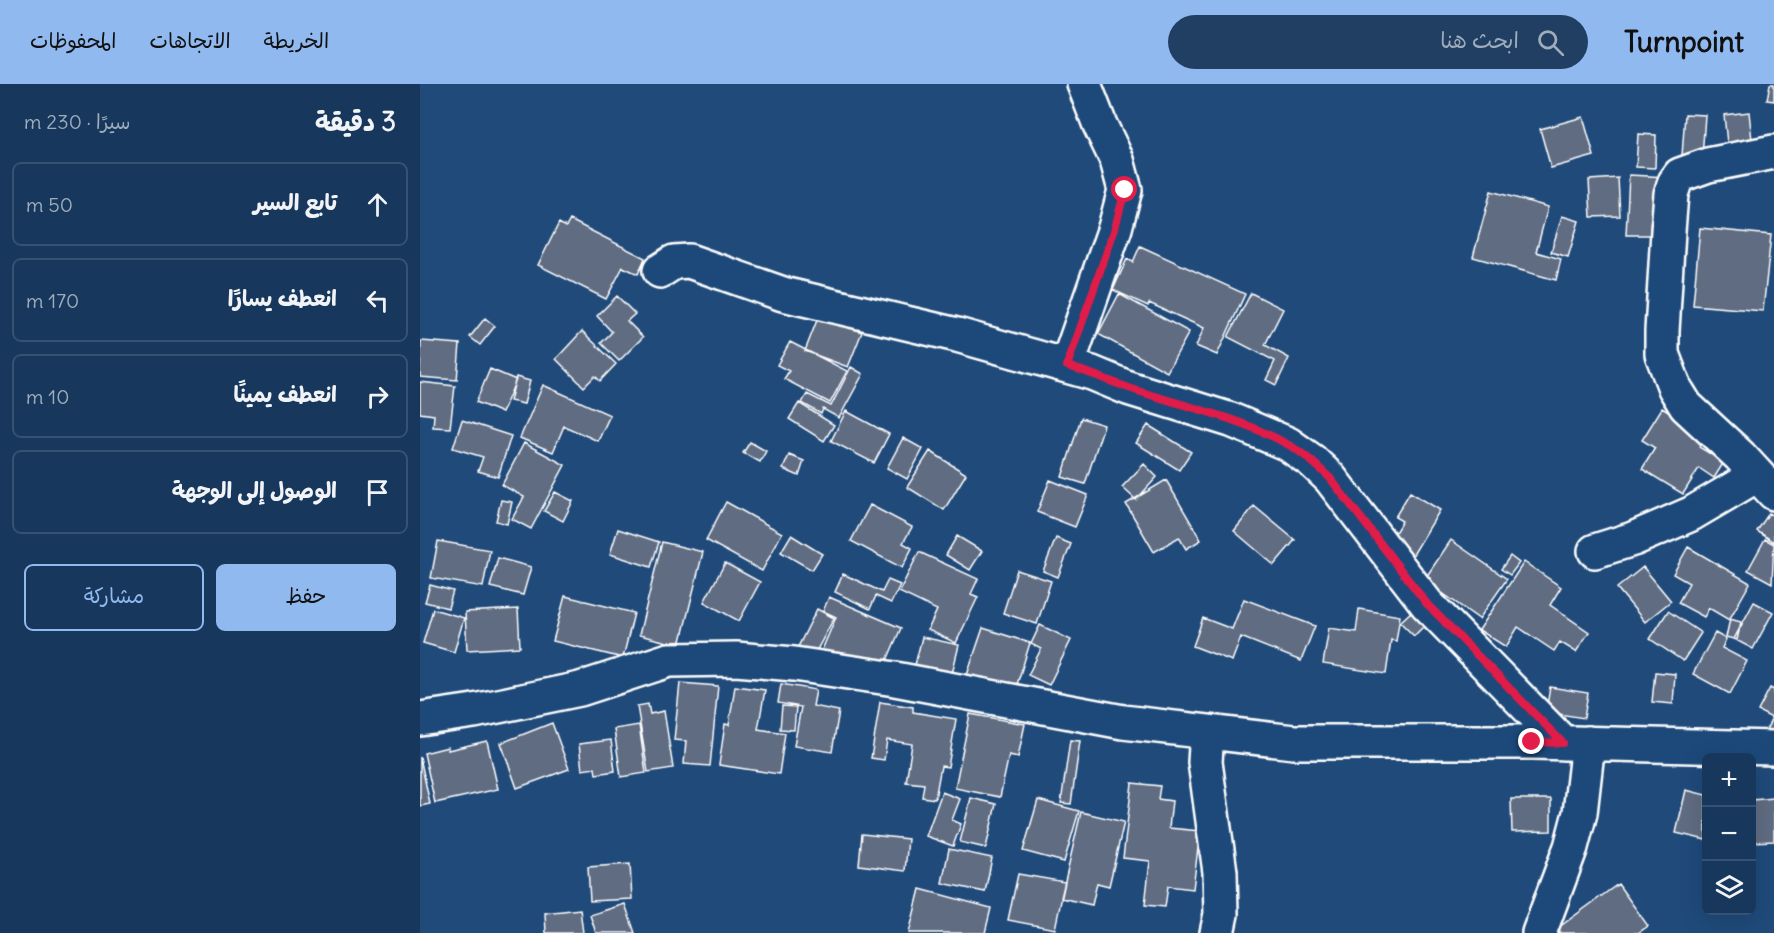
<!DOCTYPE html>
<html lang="ar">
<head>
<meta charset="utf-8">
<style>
  body { margin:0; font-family:Delius,"Playpen Sans Arabic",sans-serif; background:#203f62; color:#f1f3f6; direction:rtl }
  .controls { position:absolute; right:18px; bottom:18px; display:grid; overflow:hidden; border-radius:9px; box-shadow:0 6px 24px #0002 }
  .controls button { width:54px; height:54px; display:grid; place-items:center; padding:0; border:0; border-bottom:2px solid #365272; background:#17385c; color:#f1f3f6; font:30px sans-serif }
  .stop { position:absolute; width:18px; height:18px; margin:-14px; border:4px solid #e11d48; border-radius:50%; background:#fff }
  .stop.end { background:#e11d48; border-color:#fff; box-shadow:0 2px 6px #0008 }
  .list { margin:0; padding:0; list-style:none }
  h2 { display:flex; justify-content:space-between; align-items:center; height:78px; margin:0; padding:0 24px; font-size:26px }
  h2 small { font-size:20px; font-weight:400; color:#9eacbb }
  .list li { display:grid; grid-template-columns:39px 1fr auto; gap:18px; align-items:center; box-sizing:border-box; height:84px; margin:0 12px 12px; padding:0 12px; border:2px solid #365272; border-radius:9px }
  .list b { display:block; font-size:22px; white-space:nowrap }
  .list em { font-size:20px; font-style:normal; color:#9eacbb }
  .actions { display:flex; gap:12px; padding:18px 24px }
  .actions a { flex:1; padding:14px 0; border:2px solid #90b9f0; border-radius:9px; text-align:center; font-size:21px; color:#90b9f0 }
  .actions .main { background:#90b9f0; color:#111 }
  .icon { flex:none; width:33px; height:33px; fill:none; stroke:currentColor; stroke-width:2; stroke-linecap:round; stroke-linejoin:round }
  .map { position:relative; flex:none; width:1354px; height:849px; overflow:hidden; direction:ltr }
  header { display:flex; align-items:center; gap:36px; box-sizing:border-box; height:84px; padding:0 30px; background:#90b9f0; color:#111 }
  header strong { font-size:28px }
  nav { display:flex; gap:33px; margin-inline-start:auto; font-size:21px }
  .search { width:420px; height:54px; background:#203f62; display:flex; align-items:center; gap:15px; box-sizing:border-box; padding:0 21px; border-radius:33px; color:#9eacbb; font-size:22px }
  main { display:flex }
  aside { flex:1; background:#17385c }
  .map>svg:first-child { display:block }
  .building { fill:#616c82; stroke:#fff; stroke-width:1.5 }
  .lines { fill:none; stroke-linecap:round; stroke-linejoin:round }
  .minor-casing { stroke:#fff; stroke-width:38 }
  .minor { stroke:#1f4a7a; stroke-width:33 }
  .route { stroke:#e11d48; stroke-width:8 }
</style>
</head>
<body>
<header>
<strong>Turnpoint</strong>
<div class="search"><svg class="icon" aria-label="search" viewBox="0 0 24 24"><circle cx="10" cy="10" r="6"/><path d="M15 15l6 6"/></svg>ابحث هنا</div>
<nav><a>الخريطة</a><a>الاتجاهات</a><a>المحفوظات</a></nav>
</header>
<main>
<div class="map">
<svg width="1354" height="849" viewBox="0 0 1354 849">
  <rect width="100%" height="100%" fill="#1f4a7a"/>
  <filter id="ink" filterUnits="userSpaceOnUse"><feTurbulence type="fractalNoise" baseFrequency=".0167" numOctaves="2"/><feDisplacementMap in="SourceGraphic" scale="12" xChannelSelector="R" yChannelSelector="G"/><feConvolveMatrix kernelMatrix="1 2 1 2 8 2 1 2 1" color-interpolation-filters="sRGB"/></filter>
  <g filter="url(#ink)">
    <path class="building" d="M 1350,0 L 1354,0 L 1354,17 L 1347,16 Z
      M 1329,28 L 1334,75 L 1309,78 L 1304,31 Z
      M 1265,30 L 1285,31 L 1282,74 L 1262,72 Z
      M 1163,33 L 1174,72 L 1131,84 L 1120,45 Z
      M 1218,50 L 1236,51 L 1235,84 L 1216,83 Z
      M 1209,91 L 1247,93 L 1245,131 L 1231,131 L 1230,151 L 1206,151 Z
      M 1198,94 L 1200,132 L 1171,133 L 1169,96 Z
      M 1071,107 L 1128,123 L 1116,168 L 1141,175 L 1136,196 L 1053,173 Z
      M 1142,132 L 1159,137 L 1148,173 L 1131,168 Z
      M 150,136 L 225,174 L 218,190 L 203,183 L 186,215 L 118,181 L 139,139 L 146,143 Z
      M 1280,144 L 1351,151 L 1343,227 L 1273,221 Z
      M 720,162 L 825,210 L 797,271 L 776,262 L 784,244 L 729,219 L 728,222 L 693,206 L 707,175 L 713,178 Z
      M 831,209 L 863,225 L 845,261 L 869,274 L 856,301 L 846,296 L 855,277 L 808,253 Z
      M 699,210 L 769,248 L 747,288 L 678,250 Z
      M 197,212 L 215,230 L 207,237 L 223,253 L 199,277 L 181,259 L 192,248 L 177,232 Z
      M 399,231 L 442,248 L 428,283 L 385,267 Z
      M 65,234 L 75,242 L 60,261 L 50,253 Z
      M 162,247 L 196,280 L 180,297 L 175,292 L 164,303 L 136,275 Z
      M 1,257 L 40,260 L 37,296 L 0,293 Z
      M 370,258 L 427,287 L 410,319 L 364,295 L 369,287 L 357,281 Z
      M 431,283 L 443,290 L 419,334 L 403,325 L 401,330 L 382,319 L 387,310 L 411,322 Z
      M 70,285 L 96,296 L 82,329 L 56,318 Z
      M 96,293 L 110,297 L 104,320 L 90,317 Z
      M 0,298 L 35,302 L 30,344 L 13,343 L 14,331 L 0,329 Z
      M 123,301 L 190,331 L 178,357 L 144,342 L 133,368 L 100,354 Z
      M 379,319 L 414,341 L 404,357 L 369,335 Z
      M 1242,324 L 1286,352 L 1279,363 L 1304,378 L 1294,394 L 1279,384 L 1263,410 L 1222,385 L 1235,364 L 1222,356 Z
      M 426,327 L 469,350 L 454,379 L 411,357 Z
      M 661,334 L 684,341 L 665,400 L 642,393 Z
      M 42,336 L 91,352 L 78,393 L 58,387 L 63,373 L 33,364 Z
      M 728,341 L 771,368 L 759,386 L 716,359 Z
      M 483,354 L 503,365 L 487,395 L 467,384 Z
      M 330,358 L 346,367 L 340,378 L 323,369 Z
      M 104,359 L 145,381 L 111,445 L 92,435 L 104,413 L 82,401 Z
      M 510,367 L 546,390 L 524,426 L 487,403 Z
      M 369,371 L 384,377 L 379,392 L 363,385 Z
      M 724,380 L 737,393 L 716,416 L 702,403 Z
      M 630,396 L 668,411 L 655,443 L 617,428 Z
      M 746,396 L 781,456 L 766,465 L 759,453 L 734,468 L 706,420 Z
      M 135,408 L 153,417 L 143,437 L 124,427 Z
      M 990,408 L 1020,426 L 991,474 L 968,460 L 982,437 L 975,433 Z
      M 81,416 L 92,418 L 87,440 L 76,437 Z
      M 306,418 L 362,449 L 342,487 L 286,456 Z
      M 450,421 L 492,443 L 483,459 L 492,464 L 482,484 L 431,457 Z
      M 834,422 L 875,456 L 854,481 L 814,447 Z
      M 1349,429 L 1354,432 L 1354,458 L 1337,447 Z
      M 198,445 L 239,458 L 231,483 L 190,470 Z
      M 371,451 L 402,470 L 392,486 L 361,468 Z
      M 537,452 L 562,467 L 550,486 L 526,471 Z
      M 636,454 L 651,460 L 638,493 L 623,487 Z
      M 1345,455 L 1354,460 L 1352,499 L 1328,486 Z
      M 1031,456 L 1087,495 L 1059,535 L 1004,496 Z
      M 18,457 L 70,466 L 63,503 L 11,494 Z
      M 242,458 L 283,468 L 260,561 L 219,551 Z
      M 1268,463 L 1330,499 L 1309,536 L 1289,524 L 1284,533 L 1258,519 L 1269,499 L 1253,490 Z
      M 499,468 L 558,495 L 551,510 L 558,513 L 536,559 L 508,546 L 517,526 L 479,508 Z
      M 1090,472 L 1099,479 L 1090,491 L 1081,485 Z
      M 78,474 L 111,483 L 103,511 L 70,503 Z
      M 1104,478 L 1141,503 L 1130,521 L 1169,548 L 1156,568 L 1140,558 L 1134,567 L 1098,543 L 1086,563 L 1059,546 Z
      M 305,479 L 340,498 L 319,537 L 284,518 Z
      M 1223,483 L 1251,517 L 1225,538 L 1197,504 Z
      M 597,486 L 631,497 L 617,540 L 583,529 Z
      M 423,490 L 462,508 L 468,496 L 480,501 L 471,519 L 456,512 L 450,525 L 415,508 Z
      M 10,501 L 33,507 L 28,524 L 5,518 Z
      M 145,512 L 214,529 L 203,574 L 133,557 Z
      M 409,513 L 481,544 L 461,590 L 399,573 L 416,533 L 403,527 Z
      M 824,515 L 895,542 L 881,577 L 821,553 L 812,577 L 773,562 L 783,534 L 812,545 Z
      M 1334,518 L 1353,528 L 1333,565 L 1314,555 Z
      M 13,525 L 44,534 L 34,568 L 3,559 Z
      M 98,525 L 100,563 L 47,566 L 45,528 Z
      M 397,525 L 414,534 L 392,575 L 376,567 Z
      M 939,525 L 980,532 L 976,557 L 971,556 L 966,590 L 903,580 L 909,544 L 936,548 Z
      M 992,527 L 1005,541 L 994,552 L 980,538 Z
      M 1248,527 L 1281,549 L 1263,577 L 1230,555 Z
      M 1310,535 L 1321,538 L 1317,556 L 1306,553 Z
      M 620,541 L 651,556 L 629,601 L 608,591 L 621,565 L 611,560 Z
      M 563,544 L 610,559 L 594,610 L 546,594 Z
      M 1295,549 L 1306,555 L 1302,564 L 1327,577 L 1310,610 L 1273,590 Z
      M 502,553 L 539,561 L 530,598 L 493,589 Z
      M 1235,588 L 1255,590 L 1253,620 L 1232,618 Z
      M 260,599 L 298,602 L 290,682 L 264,680 L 266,657 L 254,656 Z
      M 361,600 L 396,606 L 393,622 L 419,627 L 412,668 L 374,662 L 381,623 L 358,619 Z
      M 315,602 L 345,606 L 338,645 L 365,649 L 359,690 L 299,681 L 305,640 L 309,641 Z
      M 1130,603 L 1168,609 L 1164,634 L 1126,628 Z
      M 1350,604 L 1354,606 L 1354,650 L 1346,646 L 1352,634 L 1338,627 Z
      M 460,618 L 493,623 L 493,628 L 536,635 L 528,683 L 521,682 L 515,715 L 502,713 L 504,700 L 486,698 L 492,660 L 467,656 L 464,676 L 451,674 Z
      M 228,620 L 230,630 L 244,627 L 253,684 L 228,688 L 217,622 Z
      M 362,622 L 376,623 L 374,646 L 360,645 Z
      M 550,630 L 605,640 L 598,673 L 589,671 L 580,713 L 535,704 Z
      M 132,639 L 149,685 L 97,704 L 81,659 Z
      M 219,641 L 226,689 L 201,693 L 194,645 Z
      M 191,656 L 195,687 L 176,690 L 175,684 L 162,686 L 159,660 Z
      M 650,656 L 660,657 L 651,720 L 641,719 Z
      M 67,657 L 78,705 L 15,719 L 4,669 L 28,663 L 28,666 Z
      M 0,673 L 10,720 L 0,722 Z
      M 712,699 L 740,702 L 738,715 L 752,717 L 749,744 L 780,747 L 773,805 L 748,802 L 745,823 L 725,821 L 730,777 L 703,774 Z
      M 1266,706 L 1286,711 L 1286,756 L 1256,749 Z
      M 522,708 L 540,715 L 532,736 L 541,740 L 533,762 L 506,752 Z
      M 551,714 L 576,720 L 566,764 L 540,758 Z
      M 1354,714 L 1354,757 L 1332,758 L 1332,716 Z
      M 1091,715 L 1131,715 L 1131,747 L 1092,748 Z
      M 618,716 L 659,727 L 644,778 L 603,767 Z
      M 661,728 L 704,738 L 689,802 L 677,799 L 672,821 L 641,814 Z
      M 442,750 L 488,755 L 485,787 L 439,781 Z
      M 529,765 L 572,774 L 565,808 L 522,799 Z
      M 210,780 L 212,815 L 170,817 L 168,783 Z
      M 598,790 L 645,798 L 635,845 L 588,836 Z
      M 1198,800 L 1228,842 L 1218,849 L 1131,849 Z
      M 500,805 L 571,824 L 565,849 L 489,849 Z
      M 205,820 L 215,849 L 176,849 L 170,831 Z
      M 160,825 L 163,849 L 126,849 L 125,829 Z"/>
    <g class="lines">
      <g class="minor-casing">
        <path id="minor" d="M 1354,68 L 1288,81 L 1260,91 L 1255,98 L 1251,110 L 1248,147 L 1242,247 L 1242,270 L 1255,304 L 1266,322 L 1320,372 L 1354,409
          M 240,187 L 254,178 L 269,177 L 363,210 L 537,251 L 672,289 L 708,304 L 811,336 L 868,360 L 892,377 L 910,394 L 1007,520 L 1143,659
          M 647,282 L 695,144 L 705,106 L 697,76 L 680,41 L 664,0
          M 1175,467 L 1213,455 L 1271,430 L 1337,391
          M 0,635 L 54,627 L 160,605 L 249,576 L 316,575 L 374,580 L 475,595 L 703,638 L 874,658 L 1112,658 L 1354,664
          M 787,648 L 785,678 L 800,788 L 801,830 L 797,849
          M 1119,849 L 1151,763 L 1160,729 L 1168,659"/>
      </g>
      <use href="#minor" class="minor"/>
    </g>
  </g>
  <g class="lines" filter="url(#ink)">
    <path class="route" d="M 705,106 L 695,144 L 647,282 C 672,289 696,300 721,308 C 769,323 822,335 867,360 C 883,368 897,382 910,394 L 1007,520 L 1143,659 L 1112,658"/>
  </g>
</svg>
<div class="controls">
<button>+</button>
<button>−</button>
<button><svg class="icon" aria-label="layers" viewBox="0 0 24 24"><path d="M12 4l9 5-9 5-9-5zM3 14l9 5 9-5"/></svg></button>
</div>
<div class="stop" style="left:705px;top:106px"></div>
<div class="stop end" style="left:1112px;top:658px"></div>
</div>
<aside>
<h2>3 دقيقة<small>سيرًا · 230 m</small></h2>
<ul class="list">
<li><svg class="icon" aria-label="ahead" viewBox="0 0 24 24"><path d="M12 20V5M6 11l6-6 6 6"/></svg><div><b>تابع السير</b></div><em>50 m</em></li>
<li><svg class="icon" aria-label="left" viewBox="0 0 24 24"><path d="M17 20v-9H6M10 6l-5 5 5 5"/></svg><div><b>انعطف يسارًا</b></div><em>170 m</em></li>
<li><svg class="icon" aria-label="right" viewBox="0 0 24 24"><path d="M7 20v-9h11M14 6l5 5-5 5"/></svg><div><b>انعطف يمينًا</b></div><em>10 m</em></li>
<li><svg class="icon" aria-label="arrive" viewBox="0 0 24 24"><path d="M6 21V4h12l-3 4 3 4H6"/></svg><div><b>الوصول إلى الوجهة</b></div></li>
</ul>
<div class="actions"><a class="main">حفظ</a><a>مشاركة</a></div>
</aside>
</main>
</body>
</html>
